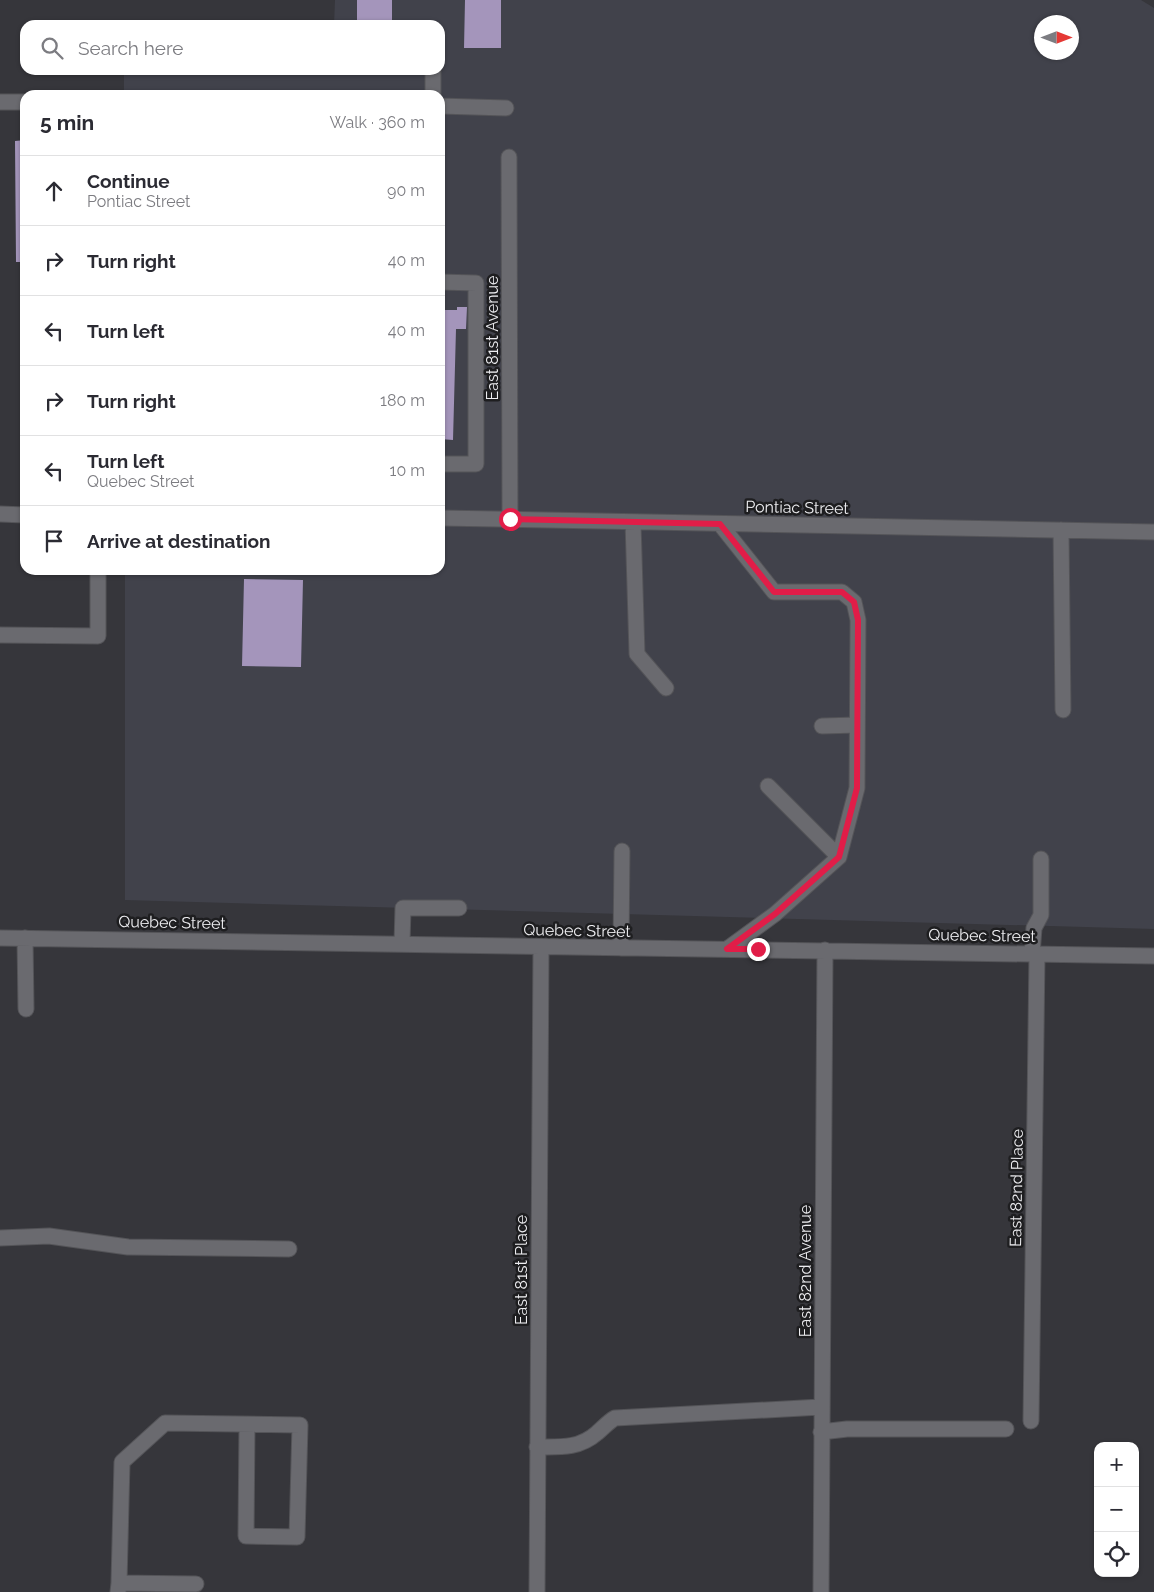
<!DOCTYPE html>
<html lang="en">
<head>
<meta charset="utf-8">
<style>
  body { margin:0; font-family:Raleway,sans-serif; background:#f7f7f7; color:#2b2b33 }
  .controls { position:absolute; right:15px; bottom:15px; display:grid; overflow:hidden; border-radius:10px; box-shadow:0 1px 4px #0004 }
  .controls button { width:45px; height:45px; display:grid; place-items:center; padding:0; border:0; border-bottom:1px solid #e1e1e2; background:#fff; color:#2b2b33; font:25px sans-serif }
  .compass { position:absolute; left:1034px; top:15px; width:45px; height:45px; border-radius:50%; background:#fff; box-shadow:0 1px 4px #0004; rotate:90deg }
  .stop { position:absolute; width:15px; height:15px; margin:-11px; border:4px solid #e11d48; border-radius:50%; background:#fff }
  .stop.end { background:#e11d48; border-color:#fff; box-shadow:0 1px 5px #0008 }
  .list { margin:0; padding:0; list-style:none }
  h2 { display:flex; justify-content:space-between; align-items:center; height:65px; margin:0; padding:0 20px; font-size:21px }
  h2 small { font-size:16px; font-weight:400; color:#7c7c81 }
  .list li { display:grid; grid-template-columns:32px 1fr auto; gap:15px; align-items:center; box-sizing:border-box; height:70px; padding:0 20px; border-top:1px solid #e1e1e2 }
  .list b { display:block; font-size:19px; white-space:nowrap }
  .list p { margin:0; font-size:16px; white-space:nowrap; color:#7c7c81 }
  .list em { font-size:16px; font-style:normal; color:#7c7c81 }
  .icon { flex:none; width:28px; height:28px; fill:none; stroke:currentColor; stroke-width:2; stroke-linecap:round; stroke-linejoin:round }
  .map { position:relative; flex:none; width:1154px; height:1592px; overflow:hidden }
  .search { position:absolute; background:#fff; box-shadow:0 1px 4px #0004; left:20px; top:20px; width:425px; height:55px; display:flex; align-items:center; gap:12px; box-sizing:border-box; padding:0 18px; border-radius:15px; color:#7c7c81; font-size:19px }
  .panel { position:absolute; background:#fff; box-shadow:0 1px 4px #0004; left:20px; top:90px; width:425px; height:485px; border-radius:15px }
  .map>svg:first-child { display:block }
  .built { fill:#41424b; fill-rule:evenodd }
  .building { fill:#a495bb }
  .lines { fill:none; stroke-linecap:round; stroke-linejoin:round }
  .minor-casing { stroke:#545458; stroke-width:17 }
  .minor { stroke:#6a6a6f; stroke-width:15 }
  .route { stroke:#e11d48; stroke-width:6 }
  .labels { text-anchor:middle; stroke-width:5; stroke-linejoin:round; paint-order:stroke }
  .street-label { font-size:16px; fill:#ededf0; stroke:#1e1e20 }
</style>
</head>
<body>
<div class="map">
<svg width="1154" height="1592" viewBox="0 0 1154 1592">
  <rect width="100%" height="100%" fill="#36363b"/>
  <path class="built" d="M 335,0 L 1141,0 L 1154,8 L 1154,929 L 125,900 L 125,570 L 440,570 L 440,95 L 124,95 L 124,70 L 315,70 L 333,72 L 333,70 L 440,70 L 440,25 L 334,25 ZM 1042,22 L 1072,22 L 1072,52 L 1042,52 Z"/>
  <path class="building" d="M 357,0 L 392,0 L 392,25 L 357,25 Z
    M 465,0 L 501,0 L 501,48 L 464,48 Z
    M 25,140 L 25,262 L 16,262 L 15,141 Z
    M 457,307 L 467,307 L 466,329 L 456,329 L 453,440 L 440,439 L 440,310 L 457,310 Z
    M 244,579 L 303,580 L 301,667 L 242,666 Z"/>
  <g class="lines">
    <g class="minor-casing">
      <path id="minor" d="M 433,70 L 433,95
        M 0,102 L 25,102
        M 440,106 L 506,108
        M 509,157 L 510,519
        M 440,282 L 476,283 L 476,464 L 440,464
        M 0,514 L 25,515
        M 440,518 L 1154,532
        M 633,522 L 637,654 L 666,688
        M 720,524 L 774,592 L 842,592 L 854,602 L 858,620 L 857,788 L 839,857 L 775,914 L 727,949
        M 1061,530 L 1063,710
        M 0,635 L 98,636 L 98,574
        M 822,726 L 857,725
        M 768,786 L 839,857
        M 0,938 L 1154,956
        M 25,938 L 26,1009
        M 402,943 L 403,908 L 459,908
        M 621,948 L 622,851
        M 1032,954 L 1034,928 L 1041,915 L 1041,859
        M 0,1238 L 49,1236 L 128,1247 L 289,1249
        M 1031,1421 L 1037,954
        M 821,1432 L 847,1429 L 1006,1429
        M 537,1447 C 559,1447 579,1449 597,1433 C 603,1428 608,1422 615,1418 L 821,1407
        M 119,1583 L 122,1462 L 165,1423 L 300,1425 L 297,1537 L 246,1536 L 247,1425
        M 118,1592 L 119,1583 L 196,1584
        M 537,1592 L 541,947
        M 821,1592 L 825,950"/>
    </g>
    <use href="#minor" class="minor"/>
  </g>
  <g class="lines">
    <path class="route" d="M 510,519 L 720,524 L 774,592 L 842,592 L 854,602 L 858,620 L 857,788 L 839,857 L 775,914 L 727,949 L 758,949"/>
  </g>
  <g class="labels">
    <g class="street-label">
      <text transform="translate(492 338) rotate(-90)" y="6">East 81st Avenue</text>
      <text transform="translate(797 507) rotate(1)" y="6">Pontiac Street</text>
      <text transform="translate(172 922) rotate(1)" y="6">Quebec Street</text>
      <text transform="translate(577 930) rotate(1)" y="6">Quebec Street</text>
      <text transform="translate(982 935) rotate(1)" y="6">Quebec Street</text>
      <text transform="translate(1016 1188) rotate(-89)" y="6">East 82nd Place</text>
      <text transform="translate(521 1270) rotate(-90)" y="6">East 81st Place</text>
      <text transform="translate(805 1271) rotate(-90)" y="6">East 82nd Avenue</text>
    </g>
  </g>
</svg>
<div class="controls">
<button>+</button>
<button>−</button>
<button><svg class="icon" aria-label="locate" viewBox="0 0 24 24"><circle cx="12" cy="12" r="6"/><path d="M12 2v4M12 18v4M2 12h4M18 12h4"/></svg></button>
</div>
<svg class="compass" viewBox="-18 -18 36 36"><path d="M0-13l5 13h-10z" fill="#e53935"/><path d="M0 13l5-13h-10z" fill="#7c7c81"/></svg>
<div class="stop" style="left:510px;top:519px"></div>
<div class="stop end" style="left:758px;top:949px"></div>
<div class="search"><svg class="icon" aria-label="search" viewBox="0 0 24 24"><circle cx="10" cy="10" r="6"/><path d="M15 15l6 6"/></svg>Search here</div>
<section class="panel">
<h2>5 min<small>Walk · 360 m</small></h2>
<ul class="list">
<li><svg class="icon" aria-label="ahead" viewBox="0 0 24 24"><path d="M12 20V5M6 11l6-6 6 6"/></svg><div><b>Continue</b><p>Pontiac Street</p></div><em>90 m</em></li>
<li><svg class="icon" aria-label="right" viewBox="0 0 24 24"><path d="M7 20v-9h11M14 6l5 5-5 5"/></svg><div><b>Turn right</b></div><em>40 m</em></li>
<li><svg class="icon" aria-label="left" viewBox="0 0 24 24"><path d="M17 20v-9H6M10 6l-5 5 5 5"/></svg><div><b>Turn left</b></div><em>40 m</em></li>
<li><svg class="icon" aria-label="right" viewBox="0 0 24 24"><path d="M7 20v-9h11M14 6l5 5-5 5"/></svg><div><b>Turn right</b></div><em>180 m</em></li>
<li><svg class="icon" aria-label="left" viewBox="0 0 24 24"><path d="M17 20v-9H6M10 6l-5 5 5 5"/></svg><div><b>Turn left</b><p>Quebec Street</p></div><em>10 m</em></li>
<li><svg class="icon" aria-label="arrive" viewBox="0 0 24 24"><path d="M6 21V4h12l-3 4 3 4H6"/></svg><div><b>Arrive at destination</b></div></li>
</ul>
</section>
</div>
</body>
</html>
